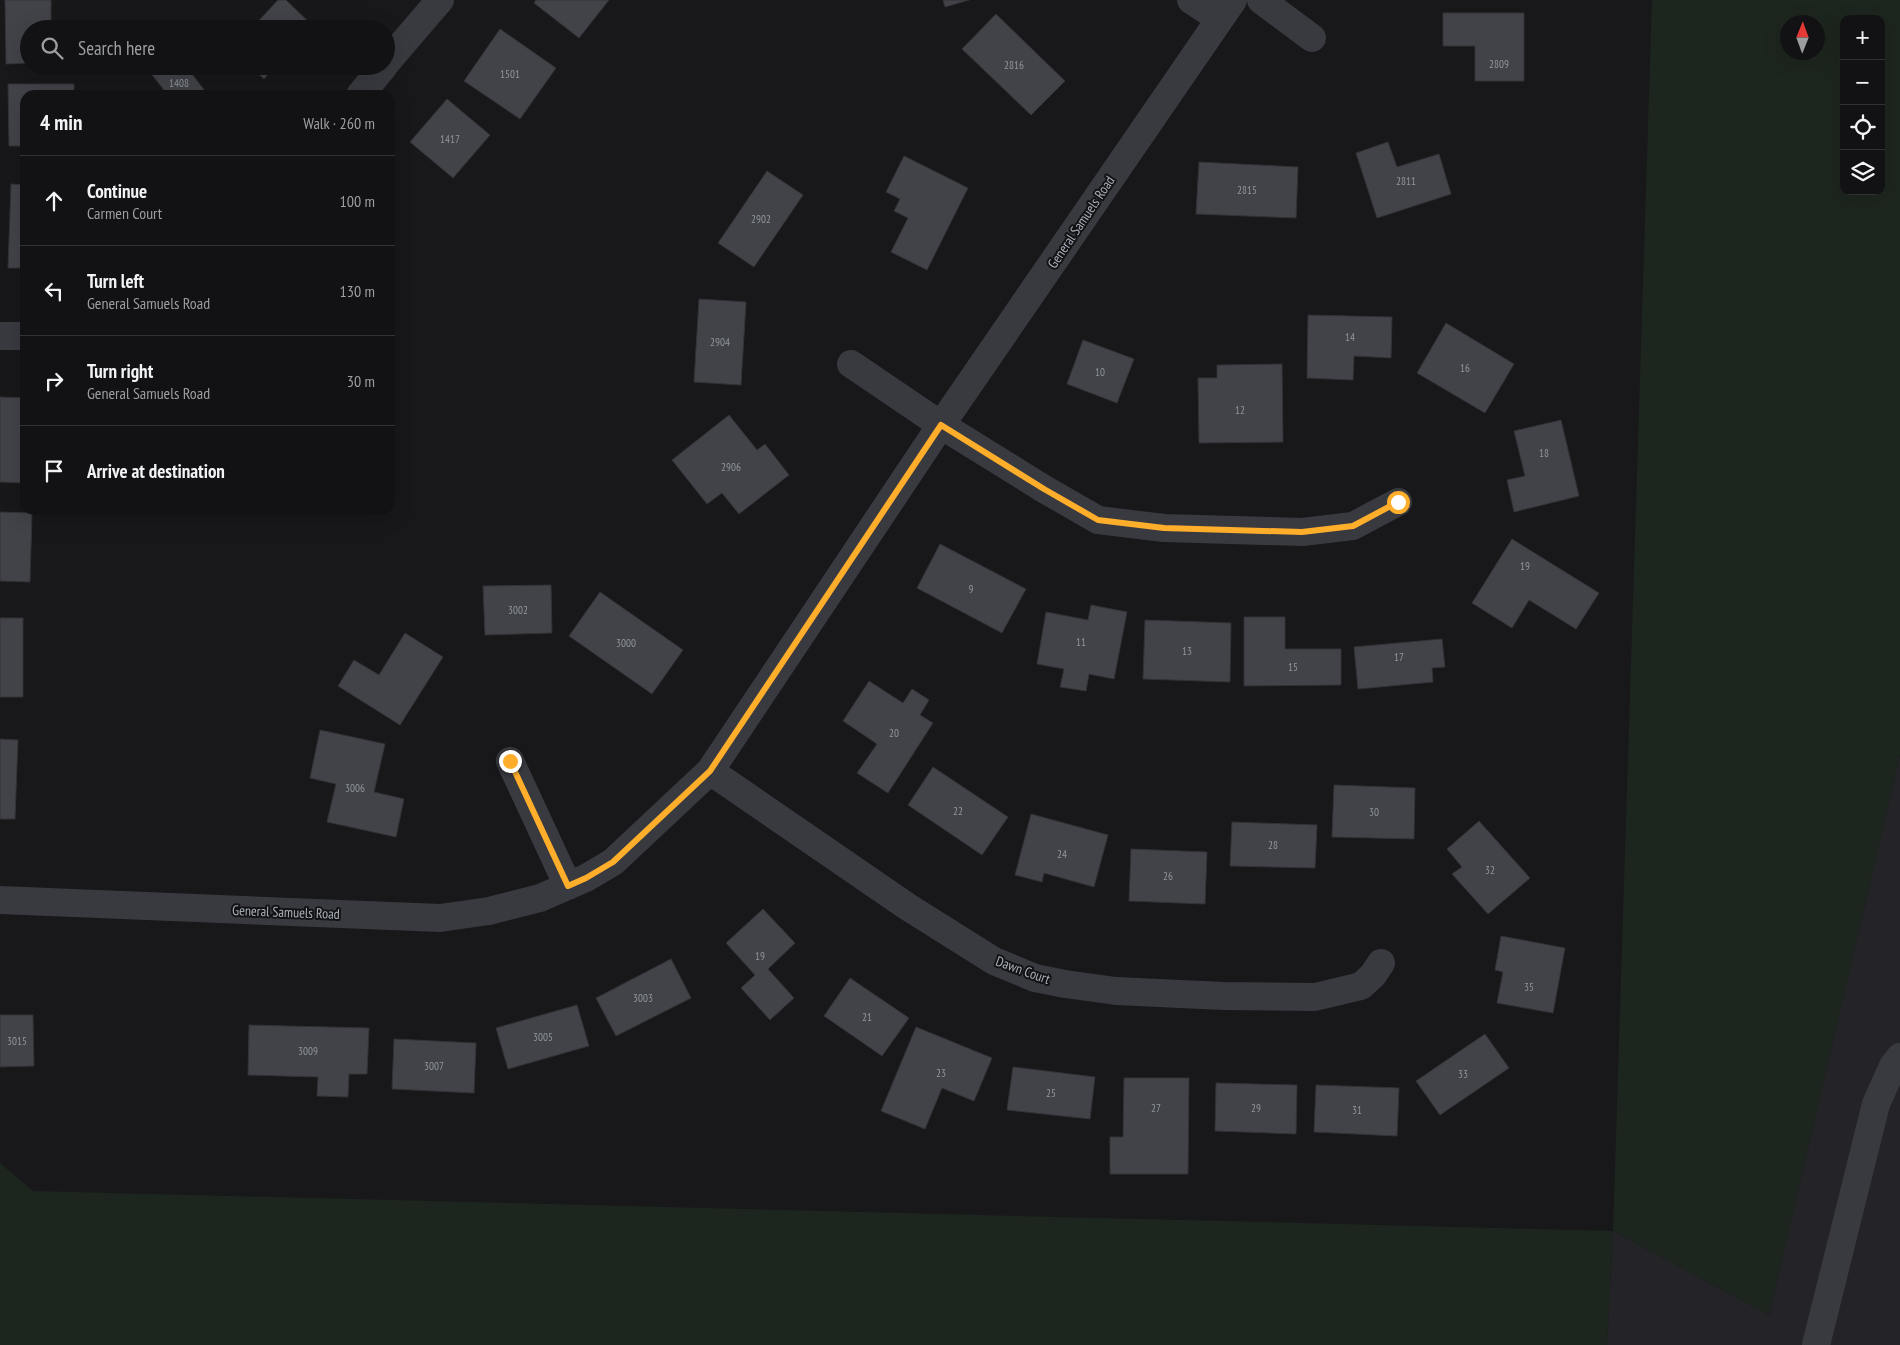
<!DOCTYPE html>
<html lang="en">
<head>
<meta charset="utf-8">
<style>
  body { margin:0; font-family:"PT Sans Narrow",sans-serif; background:#1b1b1d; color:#f1f3f6 }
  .controls { position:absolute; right:15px; top:15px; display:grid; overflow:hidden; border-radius:10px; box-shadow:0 5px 20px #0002 }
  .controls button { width:45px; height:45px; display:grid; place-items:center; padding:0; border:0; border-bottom:1px solid #313234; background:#121214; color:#f1f3f6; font:25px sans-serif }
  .compass { position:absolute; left:1780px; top:15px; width:45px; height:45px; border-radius:50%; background:#121214; box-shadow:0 5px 20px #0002; rotate:1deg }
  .stop { position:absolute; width:15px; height:15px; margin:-11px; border:4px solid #ffae2b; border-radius:50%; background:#fff }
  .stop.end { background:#ffae2b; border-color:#fff; box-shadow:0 1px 5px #0008 }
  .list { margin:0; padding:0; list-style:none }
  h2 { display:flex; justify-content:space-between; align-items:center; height:65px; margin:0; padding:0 20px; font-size:21px }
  h2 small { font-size:16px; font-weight:400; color:#9c9ea0 }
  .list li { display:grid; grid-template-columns:32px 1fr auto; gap:15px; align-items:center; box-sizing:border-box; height:90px; padding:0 20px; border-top:1px solid #313234 }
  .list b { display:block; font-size:19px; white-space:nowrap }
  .list p { margin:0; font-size:16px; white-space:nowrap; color:#9c9ea0 }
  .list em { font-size:16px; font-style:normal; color:#9c9ea0 }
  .icon { flex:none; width:28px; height:28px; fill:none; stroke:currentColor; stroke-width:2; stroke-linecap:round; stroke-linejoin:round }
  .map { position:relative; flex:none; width:1900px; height:1345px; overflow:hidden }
  .search { position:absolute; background:#121214; box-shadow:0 5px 20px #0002; left:20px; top:20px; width:375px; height:55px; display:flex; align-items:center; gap:12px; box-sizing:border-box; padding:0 18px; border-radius:28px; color:#9c9ea0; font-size:19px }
  .panel { position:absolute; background:#121214; box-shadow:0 5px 20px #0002; left:20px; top:90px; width:375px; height:425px; border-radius:15px }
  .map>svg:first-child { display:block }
  .built { fill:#242428 }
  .green { fill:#1d261e; fill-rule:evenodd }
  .building { fill:#424348; stroke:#323237 }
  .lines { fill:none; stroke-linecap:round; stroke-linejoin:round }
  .minor { stroke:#393a40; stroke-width:28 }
  .route { stroke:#ffae2b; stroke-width:6 }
  .labels { text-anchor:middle; stroke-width:4; stroke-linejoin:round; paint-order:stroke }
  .number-label { font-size:11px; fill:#8f959e }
  .street-label { font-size:14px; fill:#a9b0bb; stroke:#131315 }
</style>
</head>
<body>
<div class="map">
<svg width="1900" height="1345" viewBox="0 0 1900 1345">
  <rect width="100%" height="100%" fill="#18181a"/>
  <path class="built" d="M 1900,755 L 1900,1345 L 1607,1345 L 1613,1231 L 1769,1315 Z"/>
  <path class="green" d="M 1652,0 L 1900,0 L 1900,755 L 1769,1315 L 1613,1231 L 1607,1345 L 0,1345 L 0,1163 L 33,1191 L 1613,1231 ZM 1844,19 L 1881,19 L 1881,191 L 1844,191 ZM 1788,22 L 1818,22 L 1818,52 L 1788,52 Z"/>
  <path class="building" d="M 5,0 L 51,0 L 51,29 L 29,29 L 29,63 L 6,64 Z
    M 278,0 L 286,0 L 313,26 L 310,29 L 251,29 Z
    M 536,0 L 609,0 L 579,38 L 534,3 Z
    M 943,0 L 969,0 L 945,7 Z
    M 1443,13 L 1524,13 L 1524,81 L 1475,81 L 1475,46 L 1443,46 Z
    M 996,14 L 1065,81 L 1031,115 L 962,49 Z
    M 500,29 L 556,68 L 520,119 L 464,81 Z
    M 155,66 L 186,66 L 208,95 L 168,95 L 149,71 Z
    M 250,66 L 275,66 L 264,79 Z
    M 8,84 L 74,84 L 74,95 L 25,95 L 25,146 L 9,146 Z
    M 447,99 L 490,135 L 453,178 L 410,142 Z
    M 1388,142 L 1397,167 L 1439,154 L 1451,194 L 1377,218 L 1356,153 Z
    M 904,156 L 968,188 L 927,270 L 891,252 L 908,218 L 894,211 L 900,199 L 886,192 Z
    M 1199,162 L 1298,167 L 1296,218 L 1196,214 Z
    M 767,171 L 803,195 L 754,267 L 718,243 Z
    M 11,184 L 25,185 L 25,268 L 8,268 Z
    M 699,299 L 746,302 L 741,385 L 694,382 Z
    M 1308,315 L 1392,317 L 1391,358 L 1354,356 L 1353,380 L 1307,378 Z
    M 1446,323 L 1514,364 L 1485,413 L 1417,373 Z
    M 1083,340 L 1134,359 L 1117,403 L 1067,384 Z
    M 1282,364 L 1283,442 L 1199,443 L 1198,378 L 1217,378 L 1217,365 Z
    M 0,397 L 25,398 L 25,483 L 0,482 Z
    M 729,415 L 757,450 L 765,444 L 789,475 L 739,514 L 722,493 L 707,504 L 672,460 Z
    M 1561,420 L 1579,496 L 1514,512 L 1507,480 L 1525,476 L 1514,431 Z
    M 0,512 L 32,513 L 30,582 L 0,581 Z
    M 1512,539 L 1599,593 L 1576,629 L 1529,600 L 1512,628 L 1472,603 Z
    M 940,544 L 1026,589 L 1002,633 L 917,588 Z
    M 551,585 L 552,633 L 485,635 L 483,586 Z
    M 600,592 L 683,650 L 652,694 L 569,636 Z
    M 1091,605 L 1127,612 L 1114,679 L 1089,674 L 1086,691 L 1060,687 L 1064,669 L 1037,664 L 1046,612 L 1088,620 Z
    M 1244,617 L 1285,617 L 1285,649 L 1341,649 L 1341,685 L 1244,686 Z
    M 0,618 L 23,618 L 23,697 L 0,697 Z
    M 1145,620 L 1231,623 L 1230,682 L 1143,679 Z
    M 405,633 L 443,657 L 400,725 L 338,686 L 354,660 L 379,675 Z
    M 1442,639 L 1445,667 L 1432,668 L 1433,682 L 1358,689 L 1354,647 Z
    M 869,681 L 903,703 L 912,689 L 929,700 L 920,715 L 933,723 L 888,793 L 857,773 L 877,744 L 843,721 Z
    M 320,730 L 385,744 L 374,792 L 404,799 L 396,837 L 327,822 L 336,784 L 310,778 Z
    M 0,739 L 18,740 L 15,819 L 0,819 Z
    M 933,767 L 1008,817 L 982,855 L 908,805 Z
    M 1334,785 L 1415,788 L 1414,839 L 1332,837 Z
    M 1031,814 L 1108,835 L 1094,887 L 1044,873 L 1042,882 L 1015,875 Z
    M 1479,821 L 1530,878 L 1488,914 L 1452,874 L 1462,867 L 1447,849 Z
    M 1232,822 L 1317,825 L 1315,868 L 1230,866 Z
    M 1131,849 L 1207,852 L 1205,904 L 1129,901 Z
    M 763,909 L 795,943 L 768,969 L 794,998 L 770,1020 L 741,988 L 755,975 L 726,943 Z
    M 1501,936 L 1565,948 L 1553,1013 L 1497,1003 L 1503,972 L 1495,970 Z
    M 671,959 L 691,998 L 616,1036 L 596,998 Z
    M 850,978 L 909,1018 L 882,1056 L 824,1016 Z
    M 577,1005 L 589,1046 L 508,1069 L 496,1028 Z
    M 0,1015 L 33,1015 L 34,1066 L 0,1067 Z
    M 249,1025 L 369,1028 L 367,1074 L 349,1074 L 348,1097 L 317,1096 L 318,1077 L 248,1075 Z
    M 916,1027 L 992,1058 L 974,1101 L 942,1088 L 925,1129 L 881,1111 Z
    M 1485,1034 L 1509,1068 L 1440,1115 L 1416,1081 Z
    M 394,1039 L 476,1043 L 474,1093 L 392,1089 Z
    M 1013,1067 L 1095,1077 L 1090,1119 L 1007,1110 Z
    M 1124,1078 L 1189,1078 L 1188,1174 L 1110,1174 L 1110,1137 L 1123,1137 Z
    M 1216,1083 L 1297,1085 L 1296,1134 L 1215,1131 Z
    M 1316,1085 L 1399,1088 L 1397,1136 L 1314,1132 Z"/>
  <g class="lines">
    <path class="minor" d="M 1191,0 L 1220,19
      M 1261,0 L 1312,38
      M 386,63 L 440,0
      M 360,95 L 384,66
      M 0,336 L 25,336
      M 851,364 L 941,425 L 1044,489 L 1098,520 L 1164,528 L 1302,532 L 1353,526 L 1398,502
      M 510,761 L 568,886
      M 710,771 L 908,907 L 994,961 L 1035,978 L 1065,984 L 1116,991 L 1224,996 L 1315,997 L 1361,986 L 1373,975 L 1381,963
      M 0,900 L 440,918 L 489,911 L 540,898 L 586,878 L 613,862 L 710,771 L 941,425 L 1233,0
      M 1816,1345 L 1876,1104 L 1893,1066 L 1900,1057"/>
  </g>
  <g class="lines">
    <path class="route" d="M 510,761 L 568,886 L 586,878 L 613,862 L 710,771 L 941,425 L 1044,489 L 1098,520 L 1164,528 L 1302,532 L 1353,526 L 1398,502"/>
  </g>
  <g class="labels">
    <g class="number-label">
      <text x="1499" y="68">2809</text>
      <text x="1014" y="69">2816</text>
      <text x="510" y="78">1501</text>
      <text x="179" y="87">1408</text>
      <text x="450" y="143">1417</text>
      <text x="1406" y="185">2811</text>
      <text x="1247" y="194">2815</text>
      <text x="761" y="223">2902</text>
      <text x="1350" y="341">14</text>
      <text x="720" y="346">2904</text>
      <text x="1465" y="372">16</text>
      <text x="1100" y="376">10</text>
      <text x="1240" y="414">12</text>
      <text x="1544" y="457">18</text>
      <text x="731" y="471">2906</text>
      <text x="1525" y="570">19</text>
      <text x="971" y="593">9</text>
      <text x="518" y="614">3002</text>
      <text x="1081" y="646">11</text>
      <text x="626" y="647">3000</text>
      <text x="1187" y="655">13</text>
      <text x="1399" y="661">17</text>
      <text x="1293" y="671">15</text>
      <text x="894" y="737">20</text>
      <text x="355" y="792">3006</text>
      <text x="958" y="815">22</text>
      <text x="1374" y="816">30</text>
      <text x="1273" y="849">28</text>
      <text x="1062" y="858">24</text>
      <text x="1490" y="874">32</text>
      <text x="1168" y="880">26</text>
      <text x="760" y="960">19</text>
      <text x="1529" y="991">35</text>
      <text x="643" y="1002">3003</text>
      <text x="867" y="1021">21</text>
      <text x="543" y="1041">3005</text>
      <text x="17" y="1045">3015</text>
      <text x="308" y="1055">3009</text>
      <text x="434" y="1070">3007</text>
      <text x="941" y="1077">23</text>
      <text x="1463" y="1078">33</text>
      <text x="1051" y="1097">25</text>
      <text x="1156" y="1112">27</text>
      <text x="1256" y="1112">29</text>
      <text x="1357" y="1114">31</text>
    </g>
    <g class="street-label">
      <text transform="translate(1081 222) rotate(-56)" y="5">General Samuels Road</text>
      <text transform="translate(286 912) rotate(2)" y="5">General Samuels Road</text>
      <text transform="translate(1023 970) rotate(20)" y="5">Dawn Court</text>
    </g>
  </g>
</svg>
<div class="controls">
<button>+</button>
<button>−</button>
<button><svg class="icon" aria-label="locate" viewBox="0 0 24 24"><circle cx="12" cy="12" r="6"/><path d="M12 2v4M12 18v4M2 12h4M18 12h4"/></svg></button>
<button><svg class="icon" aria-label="layers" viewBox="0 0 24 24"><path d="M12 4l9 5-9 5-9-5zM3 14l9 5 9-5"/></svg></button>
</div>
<svg class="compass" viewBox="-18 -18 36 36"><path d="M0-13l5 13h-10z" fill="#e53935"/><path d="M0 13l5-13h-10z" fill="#9c9ea0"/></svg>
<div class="stop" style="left:1398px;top:502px"></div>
<div class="stop end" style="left:510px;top:761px"></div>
<div class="search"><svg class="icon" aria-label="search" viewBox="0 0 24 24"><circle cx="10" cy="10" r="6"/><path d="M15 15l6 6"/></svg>Search here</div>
<section class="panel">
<h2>4 min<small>Walk · 260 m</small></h2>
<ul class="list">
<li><svg class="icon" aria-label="ahead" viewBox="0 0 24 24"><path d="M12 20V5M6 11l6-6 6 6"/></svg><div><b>Continue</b><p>Carmen Court</p></div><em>100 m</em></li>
<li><svg class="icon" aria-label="left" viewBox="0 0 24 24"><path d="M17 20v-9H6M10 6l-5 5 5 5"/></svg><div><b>Turn left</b><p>General Samuels Road</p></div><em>130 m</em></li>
<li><svg class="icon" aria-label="right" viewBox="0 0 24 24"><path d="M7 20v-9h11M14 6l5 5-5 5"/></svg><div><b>Turn right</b><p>General Samuels Road</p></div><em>30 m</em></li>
<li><svg class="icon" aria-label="arrive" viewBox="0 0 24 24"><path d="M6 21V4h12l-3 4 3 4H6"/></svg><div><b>Arrive at destination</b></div></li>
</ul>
</section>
</div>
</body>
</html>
